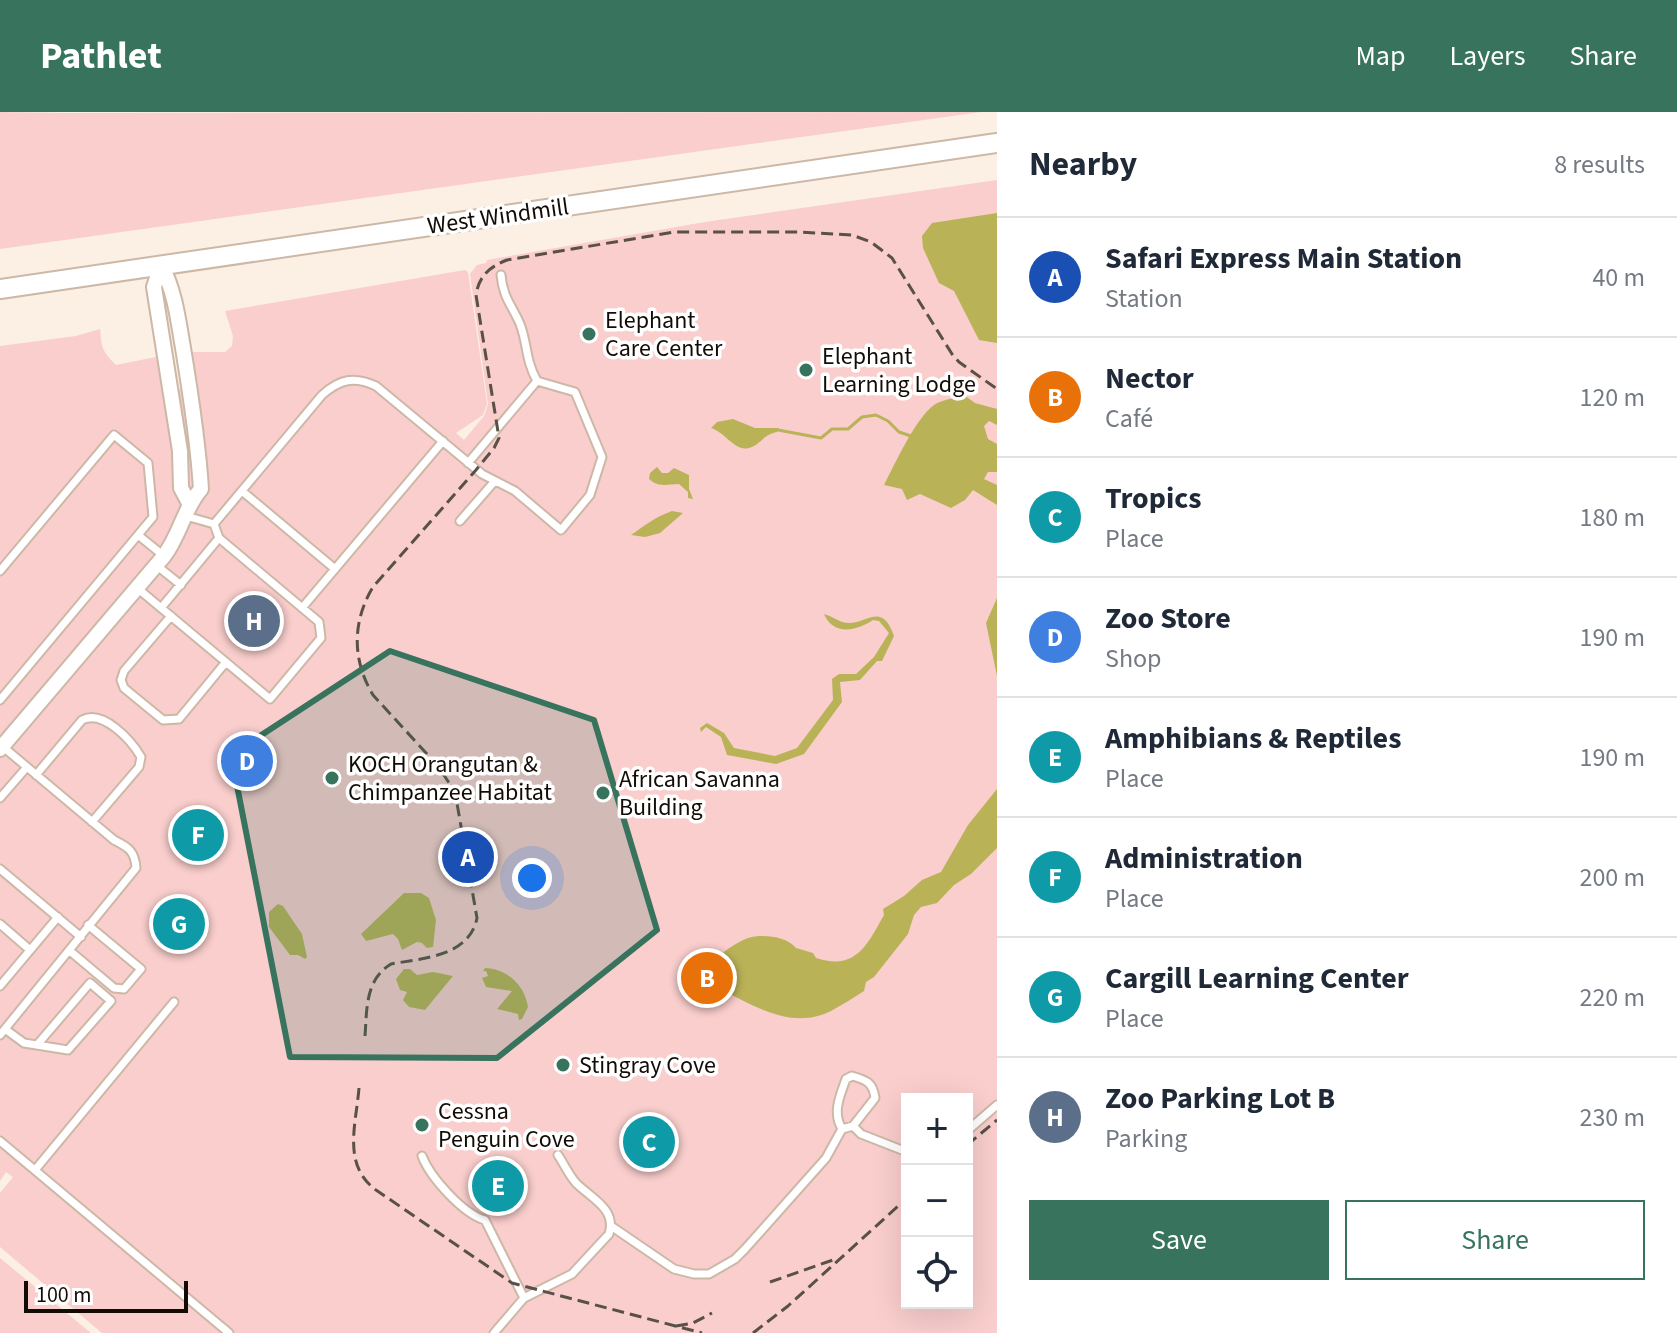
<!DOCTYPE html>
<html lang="en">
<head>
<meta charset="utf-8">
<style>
  body { margin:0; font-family:"Source Sans 3",sans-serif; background:#f6f6f7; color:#1f2937 }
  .controls { position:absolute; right:24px; bottom:24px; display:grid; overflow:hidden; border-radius:0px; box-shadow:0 8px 32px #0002 }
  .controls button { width:72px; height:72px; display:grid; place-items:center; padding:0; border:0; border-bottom:2px solid #e0e1e3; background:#fff; color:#1f2937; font:40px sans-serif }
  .scale { position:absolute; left:24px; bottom:20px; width:164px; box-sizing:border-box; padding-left:8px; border:4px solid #130c06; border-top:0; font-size:22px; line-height:28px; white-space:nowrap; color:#130c06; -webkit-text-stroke:6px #fff; paint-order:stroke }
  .you { position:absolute; left:532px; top:766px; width:28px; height:28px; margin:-20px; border:6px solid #fff; border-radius:50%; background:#1a73e8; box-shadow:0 0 0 12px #1a73e833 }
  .badge { display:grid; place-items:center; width:52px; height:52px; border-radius:50%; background:#37735d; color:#fff; font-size:26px; font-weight:700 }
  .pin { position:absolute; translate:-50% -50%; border:4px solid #fff; box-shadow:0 2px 8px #0006 }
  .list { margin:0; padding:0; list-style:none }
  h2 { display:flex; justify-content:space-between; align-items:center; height:104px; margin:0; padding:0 32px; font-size:34px }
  h2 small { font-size:26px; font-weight:400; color:#747a83 }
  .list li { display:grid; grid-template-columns:52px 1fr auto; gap:24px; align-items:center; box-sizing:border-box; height:120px; padding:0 32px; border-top:2px solid #e0e1e3 }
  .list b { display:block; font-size:30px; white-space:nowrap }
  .list p { margin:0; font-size:26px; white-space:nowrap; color:#747a83 }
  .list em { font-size:26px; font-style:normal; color:#747a83 }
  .actions { display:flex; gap:16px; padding:24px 32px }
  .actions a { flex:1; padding:18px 0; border:2px solid #37735d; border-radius:0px; text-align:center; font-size:28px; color:#37735d }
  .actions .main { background:#37735d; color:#fff }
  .icon { flex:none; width:44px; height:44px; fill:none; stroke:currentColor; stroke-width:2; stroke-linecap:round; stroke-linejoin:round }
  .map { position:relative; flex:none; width:997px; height:1221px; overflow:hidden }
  header { display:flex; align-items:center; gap:48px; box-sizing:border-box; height:112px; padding:0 40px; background:#37735d; color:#fff }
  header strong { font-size:38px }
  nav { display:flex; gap:44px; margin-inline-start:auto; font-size:28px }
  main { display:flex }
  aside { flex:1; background:#fff }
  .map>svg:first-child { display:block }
  .green { fill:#f9cecd; fill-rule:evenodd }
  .water { fill:#bab257 }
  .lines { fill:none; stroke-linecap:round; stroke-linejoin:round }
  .stream { stroke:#bab257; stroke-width:3 }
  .lane-casing { stroke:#cdb8a7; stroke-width:11 }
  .street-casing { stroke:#cdb8a7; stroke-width:18 }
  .secondary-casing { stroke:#cdb8a7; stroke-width:22 }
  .lane { stroke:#fff; stroke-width:7 }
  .street { stroke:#fff; stroke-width:14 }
  .secondary { stroke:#fff; stroke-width:18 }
  .rail { stroke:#595048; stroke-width:3; stroke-dasharray:12 6; stroke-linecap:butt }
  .marked { fill:#37735d; fill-opacity:0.2; stroke:#37735d; stroke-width:6; stroke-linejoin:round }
  .poi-dot { fill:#37735d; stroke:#fff; stroke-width:3 }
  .labels { text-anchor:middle; stroke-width:7; stroke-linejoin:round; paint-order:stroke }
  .street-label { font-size:24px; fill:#130c06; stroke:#fff }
  .poi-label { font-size:24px; fill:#130c06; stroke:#fff; text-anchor:start }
</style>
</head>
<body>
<header>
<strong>Pathlet</strong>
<nav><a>Map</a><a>Layers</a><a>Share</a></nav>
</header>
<main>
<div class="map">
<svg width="997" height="1221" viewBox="0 0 997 1221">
  <rect width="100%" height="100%" fill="#fcefe4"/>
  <path class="green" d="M 0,0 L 64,1 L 981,0 L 0,137 Z
    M 997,68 L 997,1221 L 102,1221 L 0,1135 L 0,1081 L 13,1065 L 6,1060 L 0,1069 L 0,234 L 76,224 L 100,217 C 102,236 101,238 116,253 L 156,245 L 164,280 L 198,274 L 192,240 L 225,240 L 232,234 L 233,224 L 225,199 L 465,158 L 468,160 L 487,292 L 483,303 L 456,321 L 464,328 L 484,304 L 488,292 L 470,162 L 477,153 L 486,151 L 487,148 L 705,110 ZM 907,987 L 967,987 L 967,1191 L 907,1191 Z
    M 0,1146 L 91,1221 L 0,1221 Z"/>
  <path class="water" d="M 997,101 L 997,231 L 979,228 L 954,179 L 939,171 L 923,136 L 922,124 L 932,111 Z
    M 964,283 L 975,291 L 997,297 L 997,313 L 989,309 L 984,314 L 988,327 L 997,332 L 997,360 L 988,360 L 984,367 L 997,373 L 997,393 L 973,378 L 965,388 L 951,396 L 920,382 L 907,388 L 902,377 L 884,373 C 895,352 915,307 934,293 C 941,288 955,286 964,283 Z
    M 733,307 L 755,316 L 779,316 L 777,320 C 764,322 760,333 749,336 C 735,340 725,320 711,316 L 717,310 Z
    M 657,355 L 662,361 L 668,361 L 674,356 L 689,363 L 689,377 L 693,387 L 688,386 L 688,380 L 679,372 C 667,372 659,376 649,367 L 650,361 Z
    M 672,399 L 683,401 L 660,421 L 645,425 L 631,423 C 644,414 655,405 672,399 Z
    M 997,486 L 997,564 L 986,511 Z
    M 824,502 C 832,504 840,511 849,511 C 868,511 882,490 894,524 L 882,549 L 877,549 L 860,568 L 840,570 L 842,590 L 804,642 L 776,652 L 727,643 L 721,625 L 706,615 L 701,620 L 700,616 L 707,611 L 724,621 L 734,636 L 775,644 L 797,636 L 833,588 L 832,567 L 839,562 L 856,562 L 874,545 L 889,521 L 879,509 L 873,508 C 857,519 833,524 824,502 Z
    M 997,677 L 997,736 L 971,762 L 954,773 L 937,791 L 921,795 L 914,803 L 908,822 L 874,865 L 866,870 L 864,879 C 853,886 842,893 831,899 C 791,919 753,893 718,876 L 716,845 C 726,839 740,827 752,825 C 765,822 788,825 796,836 L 813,841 L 816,846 C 856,859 867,833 884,803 L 883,797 L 904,784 L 922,768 L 941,760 L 968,713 Z
    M 404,781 L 421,781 L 429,786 L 436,808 L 433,835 L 427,836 L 422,831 L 417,830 L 402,838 L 398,827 L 393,822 L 366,829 L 361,822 Z
    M 278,792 L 283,794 L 302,822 L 307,845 L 305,847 L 298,843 L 290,843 L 269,815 L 269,800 Z
    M 485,856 C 508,857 525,874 528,895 L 522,907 L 519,908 L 518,902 L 497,897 L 512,879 L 486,875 L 482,866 L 488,864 L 486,859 L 483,859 Z
    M 404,857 L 410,857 L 417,863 L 433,860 L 453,864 L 425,898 L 409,895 L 403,888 L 407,880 L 400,878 L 396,867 Z"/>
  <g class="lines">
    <path class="stream" d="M 778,318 L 821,326 L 832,317 L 848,317 L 862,305 L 876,303 L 888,309 L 899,320 L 911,324"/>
    <g class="lane-casing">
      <path id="lane" d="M 468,351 L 537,269 C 525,247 528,233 520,212 C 512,193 503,186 501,163
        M 242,379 L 335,457
        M 460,409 L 494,370
        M 214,412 L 322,283 C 340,267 354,264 376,274 L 482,362 L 515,379 L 561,418 L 590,383 L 602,345 L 575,280 L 537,269
        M 138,423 L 164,444
        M 156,453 L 181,473
        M 0,459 L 114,323 L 148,351 L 153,405 L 0,588
        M 136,475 L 270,587 L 321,526 L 319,510 L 219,426 L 214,412 L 186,404
        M 161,496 L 219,426
        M 302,496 L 443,329
        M 171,504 L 124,559 L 121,568 L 124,576 L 163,608 L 179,607 L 226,550
        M 36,663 L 82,608 C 103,597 131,628 141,645 L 139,655 L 92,710
        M 0,686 L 27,655
        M 0,757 L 81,825
        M 0,812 L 30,838
        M 70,839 L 114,876 L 124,877 L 141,857 L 88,813
        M 0,874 L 58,805
        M 5,917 L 24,931 L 68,938 L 111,889 L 90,871 L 37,933
        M 0,923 L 136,756 C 135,739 128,735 114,728 L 2,634
        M 853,1014 L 861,1022 L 907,1040
        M 967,1019 L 997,993
        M 0,1029 L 229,1221
        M 422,1044 C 430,1065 463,1102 485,1108 L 524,1186
        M 35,1058 L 174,890
        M 611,1114 L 674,1157 L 694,1162 L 709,1162 L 735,1147 L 745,1137 L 826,1046 L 842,1017 C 832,1000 840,984 846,967 L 852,964 C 866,968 873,970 875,986 L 853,1014 L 842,1017
        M 494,1221 L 524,1186 L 572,1162 L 609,1122 C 617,1097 591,1086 576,1071 C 569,1063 564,1052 558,1043"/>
    </g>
    <g class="street-casing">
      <path id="street" d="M 161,153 L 154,175 L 180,339 L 181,376 L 189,391
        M 0,637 L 164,444 C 180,423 184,396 201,377 C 198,329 191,284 183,236 C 178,207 175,179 161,153"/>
    </g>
    <g class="secondary-casing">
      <path id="secondary" d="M 0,177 L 997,31"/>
    </g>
    <use href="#lane" class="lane"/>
    <use href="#street" class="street"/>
    <use href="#secondary" class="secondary"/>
    <path class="rail" d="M 365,924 C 367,897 365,868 391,852 C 423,846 469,845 477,806 L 455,680 L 438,654 L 373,583 C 352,548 352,510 373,475 L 476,358 L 494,336 L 499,326 L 476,183 C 479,164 489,155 507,148 L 674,120 L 799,120 L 852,123 L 871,130 L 892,146 L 952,242 L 959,250 L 997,277
      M 359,976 C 356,1013 342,1053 376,1078 L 512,1171 L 702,1221
      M 967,1033 L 997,1008
      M 770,1170 L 833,1148
      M 676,1214 L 693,1211 L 712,1201
      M 753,1221 L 788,1194 L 907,1086"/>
  </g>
  <path class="marked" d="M 390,539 L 594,608 L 657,818 L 497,946 L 290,945 L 231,643 Z"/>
  <g class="poi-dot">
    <circle cx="589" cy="222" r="8"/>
    <circle cx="806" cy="258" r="8"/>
    <circle cx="332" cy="666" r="8"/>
    <circle cx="603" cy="681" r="8"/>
    <circle cx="563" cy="953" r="8"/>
    <circle cx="422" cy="1013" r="8"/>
  </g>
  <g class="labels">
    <g class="street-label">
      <text transform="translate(498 104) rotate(-8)" y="8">West Windmill</text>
    </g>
    <g class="poi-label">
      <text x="605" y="216">Elephant<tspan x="605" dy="28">Care Center</tspan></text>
      <text x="822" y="252">Elephant<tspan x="822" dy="28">Learning Lodge</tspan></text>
      <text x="348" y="660">KOCH Orangutan &amp;<tspan x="348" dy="28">Chimpanzee Habitat</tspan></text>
      <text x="619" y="675">African Savanna<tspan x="619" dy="28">Building</tspan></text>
      <text x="579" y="961">Stingray Cove</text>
      <text x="438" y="1007">Cessna<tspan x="438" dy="28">Penguin Cove</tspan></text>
    </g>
  </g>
</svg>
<div class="controls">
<button>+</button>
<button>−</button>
<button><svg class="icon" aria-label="locate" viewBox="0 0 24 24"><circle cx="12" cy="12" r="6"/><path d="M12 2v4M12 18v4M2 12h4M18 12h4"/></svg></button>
</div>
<div class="scale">100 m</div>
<div class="you"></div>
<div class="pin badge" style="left:468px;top:745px;background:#1a4fb4">A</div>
<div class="pin badge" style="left:707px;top:866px;background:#e8710a">B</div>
<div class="pin badge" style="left:649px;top:1030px;background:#0f9aa8">C</div>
<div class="pin badge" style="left:247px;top:649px;background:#3f7fe0">D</div>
<div class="pin badge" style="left:498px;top:1074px;background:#0f9aa8">E</div>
<div class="pin badge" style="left:198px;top:723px;background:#0f9aa8">F</div>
<div class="pin badge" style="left:179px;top:812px;background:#0f9aa8">G</div>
<div class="pin badge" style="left:254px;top:509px;background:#5c6f8a">H</div>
</div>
<aside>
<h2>Nearby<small>8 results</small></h2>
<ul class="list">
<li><span class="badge" style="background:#1a4fb4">A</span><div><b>Safari Express Main Station</b><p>Station</p></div><em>40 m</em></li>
<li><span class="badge" style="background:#e8710a">B</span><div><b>Nector</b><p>Café</p></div><em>120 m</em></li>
<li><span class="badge" style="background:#0f9aa8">C</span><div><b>Tropics</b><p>Place</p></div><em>180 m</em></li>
<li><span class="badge" style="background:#3f7fe0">D</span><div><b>Zoo Store</b><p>Shop</p></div><em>190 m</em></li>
<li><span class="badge" style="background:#0f9aa8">E</span><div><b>Amphibians &amp; Reptiles</b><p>Place</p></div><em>190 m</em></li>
<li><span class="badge" style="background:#0f9aa8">F</span><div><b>Administration</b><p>Place</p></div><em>200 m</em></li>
<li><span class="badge" style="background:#0f9aa8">G</span><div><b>Cargill Learning Center</b><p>Place</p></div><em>220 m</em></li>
<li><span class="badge" style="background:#5c6f8a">H</span><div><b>Zoo Parking Lot B</b><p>Parking</p></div><em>230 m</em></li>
</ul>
<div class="actions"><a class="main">Save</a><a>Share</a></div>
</aside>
</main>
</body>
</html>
